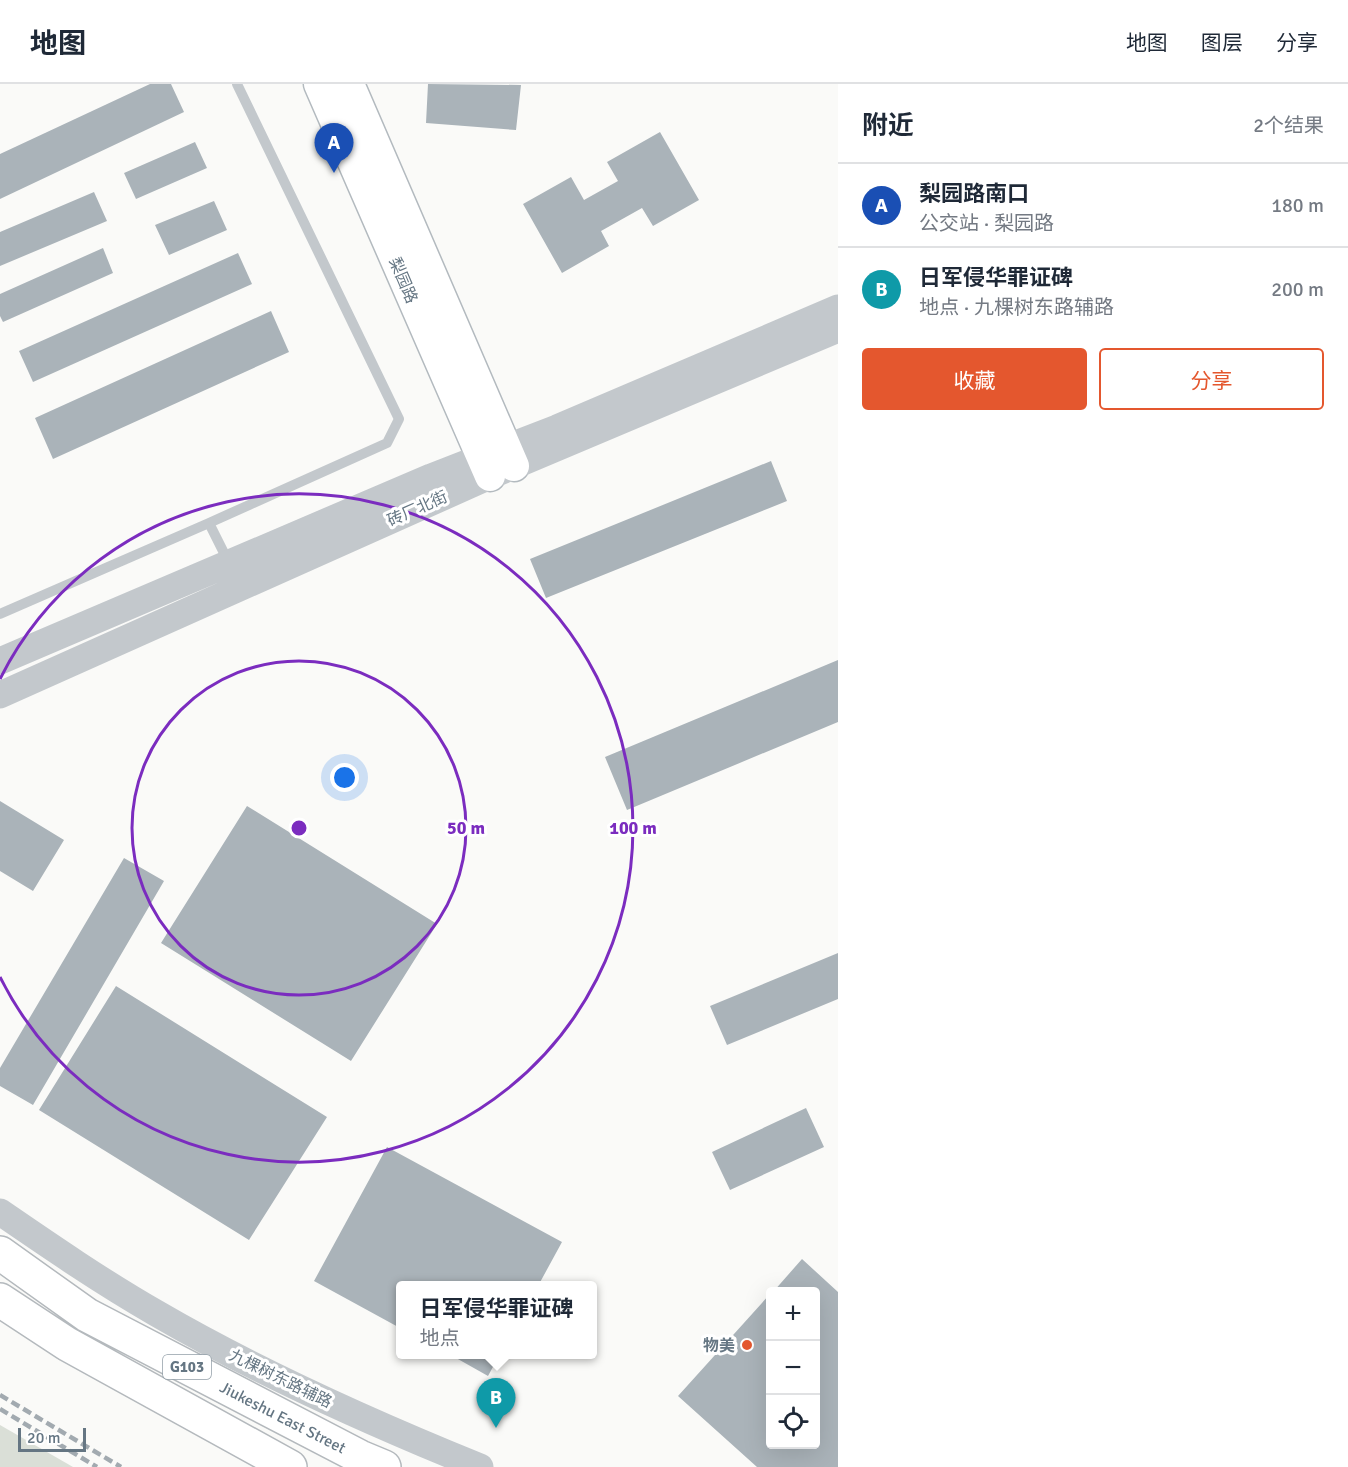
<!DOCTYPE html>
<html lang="zh">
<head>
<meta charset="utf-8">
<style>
  body { margin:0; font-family:Signika,"Noto Sans SC",sans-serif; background:#f2f2f3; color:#1f2937 }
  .controls { position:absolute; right:18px; bottom:18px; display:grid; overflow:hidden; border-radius:6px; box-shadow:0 6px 24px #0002 }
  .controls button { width:54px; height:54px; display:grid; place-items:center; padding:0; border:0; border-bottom:2px solid #e0e1e3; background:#fff; color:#1f2937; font:30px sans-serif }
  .scale { position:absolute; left:18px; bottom:15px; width:68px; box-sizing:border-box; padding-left:6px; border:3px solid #657683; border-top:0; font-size:16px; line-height:21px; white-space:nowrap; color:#657683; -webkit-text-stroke:4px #fff; paint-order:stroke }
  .you { position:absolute; left:345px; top:694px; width:21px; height:21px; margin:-15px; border:4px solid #fff; border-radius:50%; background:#1a73e8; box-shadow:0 0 0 9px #1a73e833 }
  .badge { display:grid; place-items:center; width:39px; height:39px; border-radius:50%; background:#e4572e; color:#fff; font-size:20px; font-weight:700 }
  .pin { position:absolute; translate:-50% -50px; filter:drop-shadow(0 2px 3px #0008) }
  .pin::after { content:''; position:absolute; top:32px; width:21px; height:18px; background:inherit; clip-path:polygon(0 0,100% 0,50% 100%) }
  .popup { position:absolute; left:396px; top:1197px; width:201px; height:78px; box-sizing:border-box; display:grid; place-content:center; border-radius:6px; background:#fff; filter:drop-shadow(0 2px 4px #0005); font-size:20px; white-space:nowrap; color:#747a83 }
  .popup b { font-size:22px; color:#1f2937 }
  .popup::after { content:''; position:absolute; left:50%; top:100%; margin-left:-12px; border:12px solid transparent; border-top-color:#fff }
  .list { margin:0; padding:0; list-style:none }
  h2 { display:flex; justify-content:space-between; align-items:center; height:78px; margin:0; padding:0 24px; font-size:26px }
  h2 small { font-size:20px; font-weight:400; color:#747a83 }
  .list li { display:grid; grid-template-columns:39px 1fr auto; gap:18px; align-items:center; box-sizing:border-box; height:84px; padding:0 24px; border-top:2px solid #e0e1e3 }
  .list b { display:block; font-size:22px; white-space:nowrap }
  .list p { margin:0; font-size:20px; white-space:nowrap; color:#747a83 }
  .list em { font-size:20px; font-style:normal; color:#747a83 }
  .actions { display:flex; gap:12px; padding:18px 24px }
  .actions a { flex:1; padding:14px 0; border:2px solid #e4572e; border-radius:6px; text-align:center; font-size:21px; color:#e4572e }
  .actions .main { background:#e4572e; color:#fff }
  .icon { flex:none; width:33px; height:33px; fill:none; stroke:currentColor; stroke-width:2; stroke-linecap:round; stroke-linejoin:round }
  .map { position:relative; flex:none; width:838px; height:1383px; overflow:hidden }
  header { display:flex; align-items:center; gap:36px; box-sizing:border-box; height:84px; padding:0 30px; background:#fff; border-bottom:2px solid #e0e1e3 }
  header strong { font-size:28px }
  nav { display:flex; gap:33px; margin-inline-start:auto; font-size:21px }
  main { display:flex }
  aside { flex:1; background:#fff }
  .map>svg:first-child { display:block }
  .green { fill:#dadfd7 }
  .building { fill:#aab3b9 }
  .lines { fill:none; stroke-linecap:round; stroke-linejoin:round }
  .secondary-casing { stroke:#b3babf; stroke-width:33 }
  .trunk-casing { stroke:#b4b9bd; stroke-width:36 }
  .service { stroke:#c3c8cc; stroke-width:10 }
  .tertiary { stroke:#c3c8cc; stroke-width:27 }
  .secondary { stroke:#fff; stroke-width:30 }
  .trunk { stroke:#fff; stroke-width:33 }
  .rail { stroke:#a2aab0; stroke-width:4.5; stroke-dasharray:9 4.5; stroke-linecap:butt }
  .ring { fill:none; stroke:#7b2cbf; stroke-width:3 }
  .poi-dot { fill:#e4572e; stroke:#fff; stroke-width:2 }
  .labels { text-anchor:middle; stroke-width:6; stroke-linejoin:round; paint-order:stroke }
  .shield { fill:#fff; stroke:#939fa8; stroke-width:1.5 }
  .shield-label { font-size:15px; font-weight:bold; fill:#657683 }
  .street-label { font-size:16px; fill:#657683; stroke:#fff }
  .poi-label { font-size:16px; font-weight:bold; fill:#657683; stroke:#fff; text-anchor:end }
  .centre { fill:#7b2cbf; stroke:#fff; stroke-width:3 }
  .ring-label { font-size:18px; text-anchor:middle; font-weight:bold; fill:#7b2cbf; stroke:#fff; stroke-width:6; stroke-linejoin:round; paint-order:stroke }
</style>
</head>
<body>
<header>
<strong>地图</strong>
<nav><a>地图</a><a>图层</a><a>分享</a></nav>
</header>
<main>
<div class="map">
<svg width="838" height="1383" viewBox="0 0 838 1383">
  <rect width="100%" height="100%" fill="#fafaf8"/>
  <path class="green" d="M 0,1341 L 73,1383 L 0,1383 Z"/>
  <path class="building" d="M 150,0 L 171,0 L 184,28 L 0,115 L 0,70 Z
    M 428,0 L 521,1 L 516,46 L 426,39 Z
    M 660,48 L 699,116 L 653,142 L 642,124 L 601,147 L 609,162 L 562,189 L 523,120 L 571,93 L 584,116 L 618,97 L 607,78 Z
    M 195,58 L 207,84 L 136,115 L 124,89 Z
    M 94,108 L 107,137 L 0,182 L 0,148 Z
    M 214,117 L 227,146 L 169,171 L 155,141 Z
    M 103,164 L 113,189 L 3,238 L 0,232 L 0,210 Z
    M 238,169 L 252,200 L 33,298 L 19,267 Z
    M 271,227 L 289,268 L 53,375 L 35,334 Z
    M 771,377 L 787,417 L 546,514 L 530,475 Z
    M 838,576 L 838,638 L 627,726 L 605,673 Z
    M 0,717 L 64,756 L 33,807 L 0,787 Z
    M 247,722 L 437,840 L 351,977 L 161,859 Z
    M 124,774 L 164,797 L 33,1021 L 0,1002 L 0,984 Z
    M 838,869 L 838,915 L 727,961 L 710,922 Z
    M 116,902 L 327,1033 L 249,1156 L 39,1026 Z
    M 806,1024 L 824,1063 L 730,1106 L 712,1068 Z
    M 387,1063 L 562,1158 L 538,1202 L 400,1202 L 400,1244 L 314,1197 Z
    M 802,1175 L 838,1208 L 838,1383 L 757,1383 L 678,1312 L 770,1210 L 770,1360 L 816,1360 L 816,1208 L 773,1208 Z
    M 449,1270 L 500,1270 L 488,1292 Z"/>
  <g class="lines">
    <g class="secondary-casing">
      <path id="secondary" d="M 319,0 L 490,392
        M 349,0 L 514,382"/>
    </g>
    <g class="trunk-casing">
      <path id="trunk" d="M 0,1169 L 87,1231 L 360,1373 L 384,1383
        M 0,1216 L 67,1260 L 290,1383"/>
    </g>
    <path class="service" d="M 209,439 L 387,359 L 399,335 L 237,0
      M 0,530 L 209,439 L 229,479"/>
    <path class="tertiary" d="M 0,577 L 431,393 L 557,344 L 838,224
      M 0,611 L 490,392 L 838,245
      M 0,1128 C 51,1163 102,1198 156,1229 C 259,1289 369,1338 480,1383"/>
    <use href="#secondary" class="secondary"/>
    <use href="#trunk" class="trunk"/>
    <path class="rail" d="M 0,1311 L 121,1383
      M 0,1325 L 97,1383"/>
  </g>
  <g class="ring">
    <circle cx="299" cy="744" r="167"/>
    <path d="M0 595A334 334 0 1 1 0 893"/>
  </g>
  <circle class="poi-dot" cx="747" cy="1261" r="6"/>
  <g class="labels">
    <rect class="shield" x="163" y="1271" width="48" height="24" rx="4.5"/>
    <g class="shield-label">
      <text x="187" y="1288">G103</text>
    </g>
    <g class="street-label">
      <text transform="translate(404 196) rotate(67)" y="6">梨园路</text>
      <text transform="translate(417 424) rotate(-24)" y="6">砖厂北街</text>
      <text transform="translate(281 1294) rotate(26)" y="6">九棵树东路辅路</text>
      <text transform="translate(283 1333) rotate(27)" y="6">Jiukeshu East Street</text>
    </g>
    <g class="poi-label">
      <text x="735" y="1267">物美</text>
    </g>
  </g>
  <circle cx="299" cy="744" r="9" class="centre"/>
  <g class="ring-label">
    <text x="466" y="750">50 m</text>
    <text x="633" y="750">100 m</text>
  </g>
</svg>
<div class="controls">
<button>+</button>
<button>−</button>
<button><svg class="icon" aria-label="locate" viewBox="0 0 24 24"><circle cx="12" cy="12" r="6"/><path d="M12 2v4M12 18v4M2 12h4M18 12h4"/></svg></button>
</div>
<div class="scale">20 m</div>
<div class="you"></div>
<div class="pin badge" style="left:334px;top:89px;background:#1a4fb4">A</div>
<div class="pin badge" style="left:496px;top:1344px;background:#0f9aa8">B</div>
<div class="popup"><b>日军侵华罪证碑</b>地点</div>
</div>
<aside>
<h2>附近<small>2个结果</small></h2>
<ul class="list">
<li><span class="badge" style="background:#1a4fb4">A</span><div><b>梨园路南口</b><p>公交站 · 梨园路</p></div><em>180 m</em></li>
<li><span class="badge" style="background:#0f9aa8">B</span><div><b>日军侵华罪证碑</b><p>地点 · 九棵树东路辅路</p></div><em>200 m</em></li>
</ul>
<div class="actions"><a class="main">收藏</a><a>分享</a></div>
</aside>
</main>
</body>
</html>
